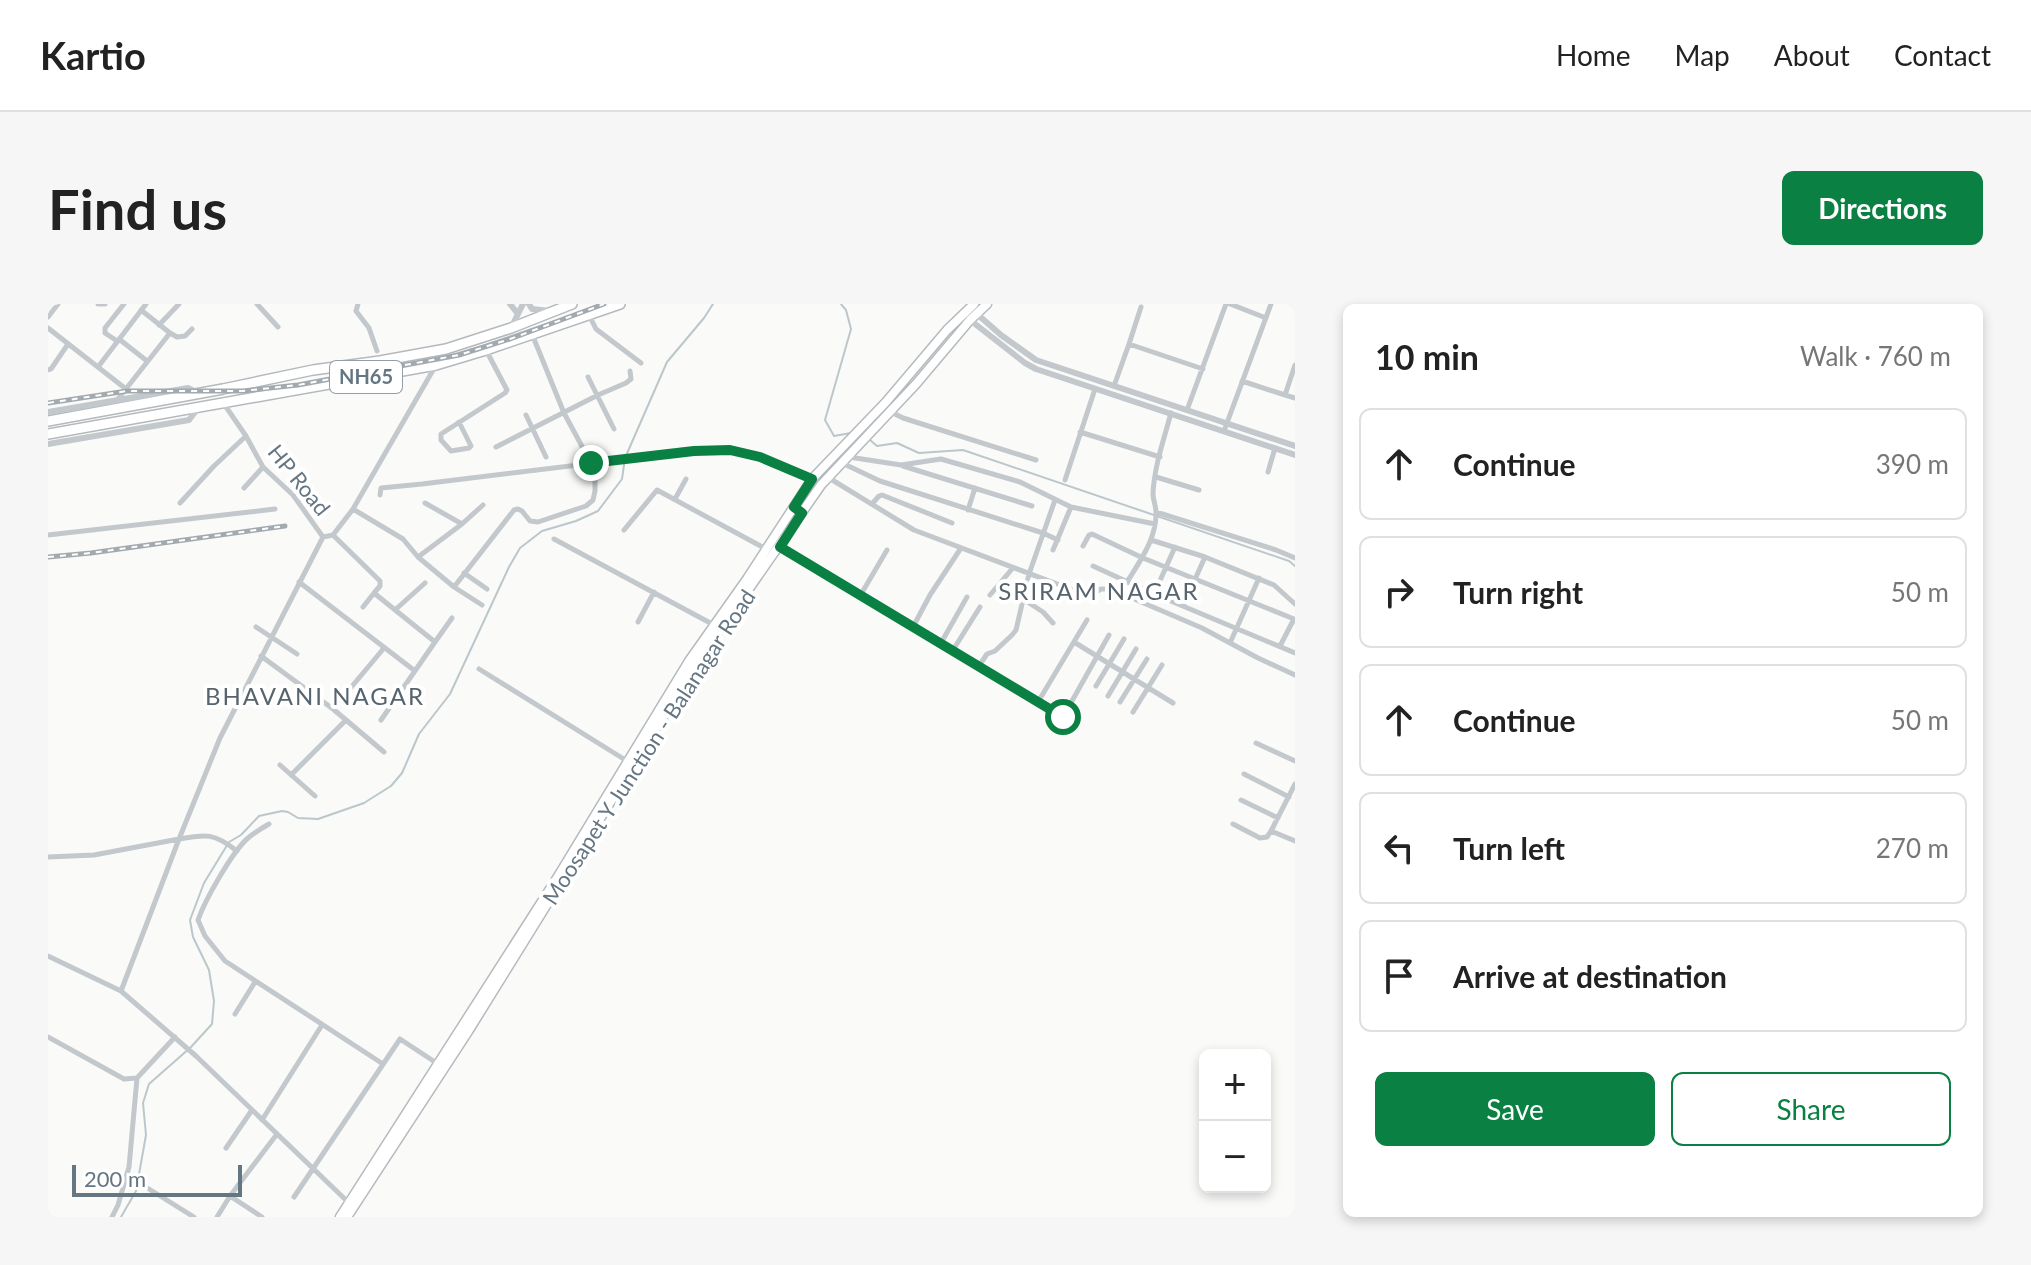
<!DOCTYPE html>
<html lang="en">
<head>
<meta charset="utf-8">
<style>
  body { margin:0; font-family:Lato,sans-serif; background:#f6f6f6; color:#222 }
  .controls { position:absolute; right:24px; bottom:24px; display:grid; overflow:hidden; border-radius:12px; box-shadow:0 4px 12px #0003 }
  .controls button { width:72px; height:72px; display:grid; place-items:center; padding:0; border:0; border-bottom:2px solid #e0e0e0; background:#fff; color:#222; font:40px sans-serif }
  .scale { position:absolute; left:24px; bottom:20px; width:170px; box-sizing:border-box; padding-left:8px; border:4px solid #657683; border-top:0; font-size:22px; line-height:28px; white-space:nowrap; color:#657683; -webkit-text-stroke:6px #fff; paint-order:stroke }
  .stop { position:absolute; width:24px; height:24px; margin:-18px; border:6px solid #0b8043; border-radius:50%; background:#fff }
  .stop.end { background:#0b8043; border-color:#fff; box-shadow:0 2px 8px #0008 }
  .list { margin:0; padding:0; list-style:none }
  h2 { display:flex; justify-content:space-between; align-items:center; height:104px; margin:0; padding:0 32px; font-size:34px }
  h2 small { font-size:26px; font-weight:400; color:#767676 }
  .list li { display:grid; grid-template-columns:52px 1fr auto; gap:24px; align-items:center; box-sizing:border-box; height:112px; margin:0 16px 16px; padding:0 16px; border:2px solid #e0e0e0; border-radius:12px }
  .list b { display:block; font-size:30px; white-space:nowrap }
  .list em { font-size:26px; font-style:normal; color:#767676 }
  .actions { display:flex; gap:16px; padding:24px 32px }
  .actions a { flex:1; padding:18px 0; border:2px solid #0b8043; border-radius:12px; text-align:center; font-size:28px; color:#0b8043 }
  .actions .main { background:#0b8043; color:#fff }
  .icon { flex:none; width:44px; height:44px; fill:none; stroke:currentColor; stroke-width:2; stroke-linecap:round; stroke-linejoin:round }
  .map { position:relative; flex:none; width:1247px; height:913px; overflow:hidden; border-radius:12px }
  header { display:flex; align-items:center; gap:48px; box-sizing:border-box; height:112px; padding:0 40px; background:#fff; border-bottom:2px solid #e0e0e0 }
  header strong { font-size:38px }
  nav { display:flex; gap:44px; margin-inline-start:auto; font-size:28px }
  .intro { display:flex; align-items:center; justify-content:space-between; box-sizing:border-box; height:192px; padding:0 48px }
  h1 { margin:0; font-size:56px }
  .button { padding:20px 36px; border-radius:12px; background:#0b8043; color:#fff; font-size:28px; font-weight:700 }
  main { display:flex; gap:48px; padding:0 48px }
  aside { flex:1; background:#fff; border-radius:12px; box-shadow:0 4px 12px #0003 }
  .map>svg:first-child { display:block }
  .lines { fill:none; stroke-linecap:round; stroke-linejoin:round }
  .stream { stroke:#bbc7cb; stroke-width:2 }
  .primary-casing { stroke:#b5babe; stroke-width:11 }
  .trunk-casing { stroke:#b4b9bd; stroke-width:12 }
  .minor { stroke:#c3c8cc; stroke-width:5 }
  .tertiary { stroke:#c3c8cc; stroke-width:6 }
  .primary { stroke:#fff; stroke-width:8 }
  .trunk { stroke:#fff; stroke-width:9 }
  .rail-casing { stroke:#a2aab0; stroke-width:5 }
  .rail { stroke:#fff; stroke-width:2; stroke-dasharray:6; stroke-linecap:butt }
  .route { stroke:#0b8043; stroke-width:10 }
  .labels { text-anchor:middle; stroke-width:8; stroke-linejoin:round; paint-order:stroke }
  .shield { fill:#fff; stroke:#939fa8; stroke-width:2 }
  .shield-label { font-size:20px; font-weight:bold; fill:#657683 }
  .street-label { font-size:22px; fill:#657683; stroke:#fff }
  .neighbourhood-label { font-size:24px; letter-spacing:2px; fill:#57646e; stroke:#fff }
</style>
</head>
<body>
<header>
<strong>Kartio</strong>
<nav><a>Home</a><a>Map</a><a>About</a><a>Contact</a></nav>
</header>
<div class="intro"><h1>Find us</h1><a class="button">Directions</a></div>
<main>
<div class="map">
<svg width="1247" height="913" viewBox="0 0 1247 913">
  <rect width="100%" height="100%" fill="#fafaf8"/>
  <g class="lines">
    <path class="stream" d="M 793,0 L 798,6 L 803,25 L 777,116 L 786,132 L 803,129
      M 822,136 L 829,142 L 849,139 L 871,149 L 915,146 L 1241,257 L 1247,262
      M 73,913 L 88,887 L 98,831 L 95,799 L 101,780 L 143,743 L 164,720 L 166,697 L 161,666 L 145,633 L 142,616 L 156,579 L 181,538 L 193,531 L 211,512 L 234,507 L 240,508 L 250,514 L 270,515 L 316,499 L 343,482 L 354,469 L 371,430 L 402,390 L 461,263 L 472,244 L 494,227 L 528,217 L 550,207 L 574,175 L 577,154 L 619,58 L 656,14 L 665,0"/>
    <g class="primary-casing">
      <path id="primary" d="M 292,913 L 509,574 L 641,357 L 699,275 L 764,175 L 838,98 L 899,26 L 926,0
        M 299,913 L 421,726 L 641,371 L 773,181 L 868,80 L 922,16 L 939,0"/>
    </g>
    <g class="trunk-casing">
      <path id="trunk" d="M 0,117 L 175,85 L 265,66 L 332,57 L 398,45 L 463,24 L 524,0
        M 0,130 L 388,61 L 438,46 L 572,0"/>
    </g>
    <path class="minor" d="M 50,0 L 57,0
      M 209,0 L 230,23
      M 310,0 L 308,7 L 321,24 L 329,47
      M 1182,0 L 1218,14
      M 93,6 L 122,29 L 129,33 L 137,32 L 144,25
      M 541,11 L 548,25 L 593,59
      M 0,13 L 10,0
      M 111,21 L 131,0
      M 0,24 L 78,85
      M 71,35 L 99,57
      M 69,37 L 57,29 L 57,24 L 76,0
      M 1081,40 L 1093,3
      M 1247,61 L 1237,91 L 1247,94
      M 50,63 L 98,0
      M 0,66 L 3,65 L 20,40
      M 540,73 L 566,125
      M 1194,77 L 1237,91
      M 1066,82 L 1081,40 L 1155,65
      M 70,95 L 122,29
      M 176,100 L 198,132 L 215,163 L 245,191 L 275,233
      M 1139,106 L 1178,0
      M 843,108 L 855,114 L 988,156
      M 478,111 L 498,153
      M 411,118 L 423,142 L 421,144 L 403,147 L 393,136 L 393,130 L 457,89 L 459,86 L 438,46
      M 1176,127 L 1223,0
      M 1032,128 L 1112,153
      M 448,143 L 550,91 L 578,79 L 583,75 L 582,67
      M 801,153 L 853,161 L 893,155 L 972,178 L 1023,203 L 1107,220
      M 794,159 L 832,177 L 995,229 L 1010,236
      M 855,162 L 984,202
      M 1220,168 L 1227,144
      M 1108,173 L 1151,186
      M 781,174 L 866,226 L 1041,292 L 1053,285 L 1063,285 L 1154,324 L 1210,354 L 1247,371
      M 1017,176 L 1047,85
      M 196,184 L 215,163
      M 332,191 L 333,184 L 374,180 L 646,147 L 682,146 L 712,153 L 764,175
      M 627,195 L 638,175
      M 132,199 L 166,162 L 198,132
      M 377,199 L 414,220
      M 824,200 L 831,192 L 834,191 L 904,219
      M 305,205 L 355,235 L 370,253 L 406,283 L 434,301
      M 920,206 L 927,184
      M 1108,208 L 1228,246 L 1247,254
      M 576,226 L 609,186 L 718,245
      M 0,231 L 227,205
      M 285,231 L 332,277 L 332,282 L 326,289 L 387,338 L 333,416
      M 506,235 L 666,321
      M 1103,236 L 1157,253 L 1226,281 L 1247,300
      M 1035,242 L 1041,231 L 1044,230 L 1095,254 L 1246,315
      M 732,243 L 812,292 L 839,246
      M 1005,246 L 1023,203
      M 370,253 L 414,220 L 435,201
      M 1045,262 L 1106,290 L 1247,349
      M 416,269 L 439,285
      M 251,278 L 367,367
      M 1079,278 C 1092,257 1109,234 1108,208 C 1108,202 1105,196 1105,190 C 1106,163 1116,135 1123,109
      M 406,283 L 466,206 L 470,205 L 474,207 L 482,217 L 490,218 L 538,202 L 545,196 L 547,187 L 547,172 L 543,159 L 516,109 L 484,30
      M 1106,290 L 1127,243
      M 942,291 L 964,265
      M 812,292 L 1015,413 L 1061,331
      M 975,295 L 995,308 L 1005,319
      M 1135,302 L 1157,253
      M 315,303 L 326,289
      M 347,306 L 377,279
      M 590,318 L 606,288
      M 208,323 L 249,350
      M 865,323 L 882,291 L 913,244
      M 387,338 L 404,314
      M 1026,338 L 1125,399
      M 893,339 L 919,293
      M 1182,339 L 1211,274
      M 1232,342 L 1246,315
      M 905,346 L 932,303
      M 213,352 L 285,405 L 336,448
      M 931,362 L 939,350 L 947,347 L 964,331 L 968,326 L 981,270 L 1007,196
      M 431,365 L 579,457
      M 1048,382 L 1076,335
      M 1060,392 L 1088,345
      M 990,398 L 1039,316
      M 1072,398 L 1099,355
      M 285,405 L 336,344
      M 1085,408 L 1114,361
      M 1208,439 L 1247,457
      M 232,461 L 267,492
      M 1196,470 L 1241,493
      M 243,471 L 298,416
      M 1193,496 L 1230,514
      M 221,520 C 214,524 206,529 200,534 C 184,548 157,596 150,616 L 157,632 L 177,657 L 335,760
      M 1185,520 L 1212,534 L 1219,533 L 1223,527 L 1247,480
      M 1223,527 L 1247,537
      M 0,553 L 46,551 L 131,535 L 172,434 L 275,233 L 285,231 L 305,205 L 388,61
      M 0,652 L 73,687 L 148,752 L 301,899
      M 73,687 L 131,535 C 159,530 166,529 189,547
      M 187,710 L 207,678
      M 0,733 L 76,775 L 89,774
      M 214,816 L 274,721
      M 178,844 L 204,806
      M 101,885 L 146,913
      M 182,892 L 214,913
      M 246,893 L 352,735 L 390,760
      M 64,913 L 70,901 L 81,863 L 89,774 L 127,733
      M 169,913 L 182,892 L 229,830"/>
    <path class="tertiary" d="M 462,0 L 470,10
      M 481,0 L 484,5 L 502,7
      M 929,10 L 953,31 L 988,56 L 1247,142
      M 922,16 L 977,59 L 988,65 L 1247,151
      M 463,24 L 475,0
      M 0,108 L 140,84 L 150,89
      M 0,140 L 141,116 L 150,104"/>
    <use href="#primary" class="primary"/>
    <use href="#trunk" class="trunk"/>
    <g class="rail-casing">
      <path id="rail" d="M 0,99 L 79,87 L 195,87 L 250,81 L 411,51 L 462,35 L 556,0
        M 0,253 L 43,249 L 237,222"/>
    </g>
    <use href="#rail" class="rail"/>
  </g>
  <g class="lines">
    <path class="route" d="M 543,159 L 646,147 L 682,146 L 712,153 L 764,175 L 746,203 L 754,209 L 732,243 L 1015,413"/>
  </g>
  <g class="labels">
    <rect class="shield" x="282" y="57" width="72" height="32" rx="6"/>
    <g class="shield-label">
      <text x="318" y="80">NH65</text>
    </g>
    <g class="street-label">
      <text transform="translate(251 176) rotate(51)" y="8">HP Road</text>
      <text transform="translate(601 443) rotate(-57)" y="8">Moosapet Y Junction - Balanagar Road</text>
    </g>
    <g class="neighbourhood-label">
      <text x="1051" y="296">SRIRAM NAGAR</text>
      <text x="267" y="401">BHAVANI NAGAR</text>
    </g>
  </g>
</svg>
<div class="controls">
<button>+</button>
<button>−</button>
</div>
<div class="scale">200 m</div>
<div class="stop" style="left:1015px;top:413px"></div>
<div class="stop end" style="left:543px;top:159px"></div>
</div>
<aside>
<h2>10 min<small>Walk · 760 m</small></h2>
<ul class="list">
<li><svg class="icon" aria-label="ahead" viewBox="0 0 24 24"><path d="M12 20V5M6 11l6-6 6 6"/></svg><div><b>Continue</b></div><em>390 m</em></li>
<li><svg class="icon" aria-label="right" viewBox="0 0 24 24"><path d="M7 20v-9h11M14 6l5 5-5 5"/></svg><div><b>Turn right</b></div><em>50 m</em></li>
<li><svg class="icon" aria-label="ahead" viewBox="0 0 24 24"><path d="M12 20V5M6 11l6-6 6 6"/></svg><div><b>Continue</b></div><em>50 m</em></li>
<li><svg class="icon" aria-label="left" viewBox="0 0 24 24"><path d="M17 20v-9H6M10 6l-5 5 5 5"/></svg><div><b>Turn left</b></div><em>270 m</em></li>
<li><svg class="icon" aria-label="arrive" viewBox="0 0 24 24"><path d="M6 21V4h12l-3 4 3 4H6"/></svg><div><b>Arrive at destination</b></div></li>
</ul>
<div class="actions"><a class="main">Save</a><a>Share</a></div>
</aside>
</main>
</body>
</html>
